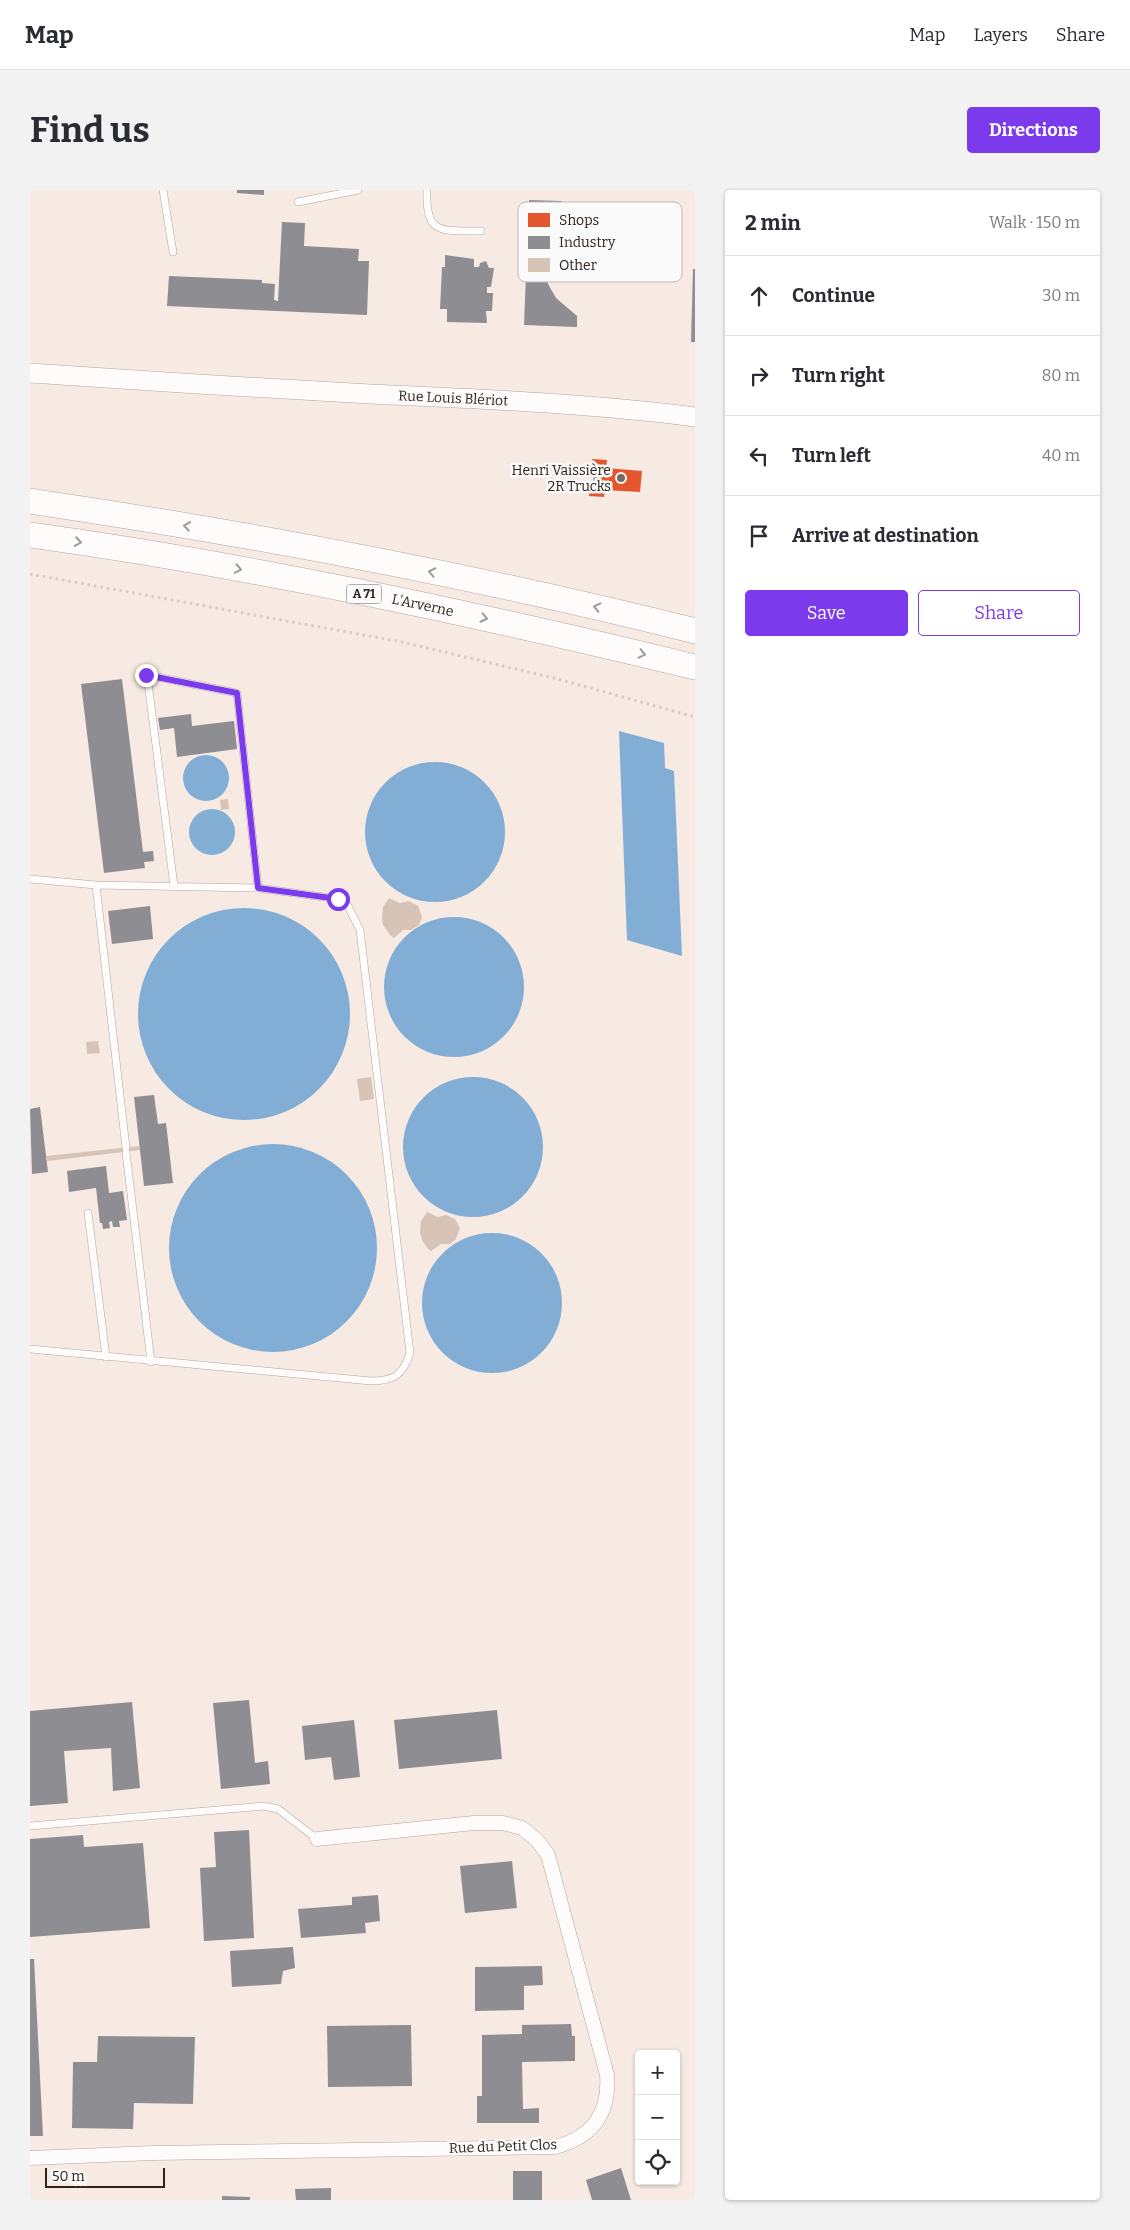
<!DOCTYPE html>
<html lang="en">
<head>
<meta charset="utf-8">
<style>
  body { margin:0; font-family:Bitter,serif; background:#f2f2f3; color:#2b2b33 }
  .controls { position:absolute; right:15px; bottom:15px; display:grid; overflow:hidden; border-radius:5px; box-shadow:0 1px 4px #0004 }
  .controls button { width:45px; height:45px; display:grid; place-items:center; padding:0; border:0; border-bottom:1px solid #e1e1e2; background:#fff; color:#2b2b33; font:25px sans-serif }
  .scale { position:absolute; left:15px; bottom:12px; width:120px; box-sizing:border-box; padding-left:5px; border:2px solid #2f221a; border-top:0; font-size:14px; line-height:18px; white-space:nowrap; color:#2f221a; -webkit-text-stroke:4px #fafafa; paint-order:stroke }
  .stop { position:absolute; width:15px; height:15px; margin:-11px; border:4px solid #7c3aed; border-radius:50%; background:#fff }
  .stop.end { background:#7c3aed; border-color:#fff; box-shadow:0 1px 5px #0008 }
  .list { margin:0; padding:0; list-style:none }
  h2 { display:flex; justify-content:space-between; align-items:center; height:65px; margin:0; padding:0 20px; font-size:21px }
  h2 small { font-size:16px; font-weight:400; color:#7c7c81 }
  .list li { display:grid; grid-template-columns:32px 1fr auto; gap:15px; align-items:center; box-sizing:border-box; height:80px; padding:0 20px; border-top:1px solid #e1e1e2 }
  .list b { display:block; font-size:19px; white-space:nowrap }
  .list em { font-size:16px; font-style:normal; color:#7c7c81 }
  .actions { display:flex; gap:10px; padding:15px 20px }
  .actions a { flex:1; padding:11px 0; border:1px solid #7c3aed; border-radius:5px; text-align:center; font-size:18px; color:#7c3aed }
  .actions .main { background:#7c3aed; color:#fff }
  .icon { flex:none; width:28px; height:28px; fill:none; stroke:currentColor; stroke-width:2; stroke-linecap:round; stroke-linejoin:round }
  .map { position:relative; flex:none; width:665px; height:2010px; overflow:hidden; border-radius:5px }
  header { display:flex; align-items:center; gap:30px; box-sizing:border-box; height:70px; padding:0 25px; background:#fff; border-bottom:1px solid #e1e1e2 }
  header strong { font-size:24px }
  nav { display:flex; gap:28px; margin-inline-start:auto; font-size:18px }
  .intro { display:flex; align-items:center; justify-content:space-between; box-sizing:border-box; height:120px; padding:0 30px }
  h1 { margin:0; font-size:35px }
  .button { padding:12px 22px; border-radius:5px; background:#7c3aed; color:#fff; font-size:18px; font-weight:700 }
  main { display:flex; gap:30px; padding:0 30px }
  aside { flex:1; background:#fff; border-radius:5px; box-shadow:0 1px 4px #0004 }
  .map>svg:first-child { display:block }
  .water { fill:#82aed6 }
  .shops { fill:#e4572e }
  .industry { fill:#8d8d92 }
  .building { fill:#d8c3b7 }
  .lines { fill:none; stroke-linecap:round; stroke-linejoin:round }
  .service-casing { stroke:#b2a6a0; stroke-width:8 }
  .minor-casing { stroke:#b2a6a0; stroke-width:15 }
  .secondary-casing { stroke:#b2a6a0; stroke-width:20 }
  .motorway-casing { stroke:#b2a6a0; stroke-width:26 }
  .path { stroke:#d3cdcb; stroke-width:3; stroke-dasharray:2.5 4; stroke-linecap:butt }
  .service { stroke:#fefcfb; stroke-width:7 }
  .minor { stroke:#fefcfb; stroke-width:14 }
  .secondary { stroke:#fefcfb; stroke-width:19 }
  .motorway { stroke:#fefcfb; stroke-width:25 }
  .oneway { stroke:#a19a96 }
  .route { stroke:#7c3aed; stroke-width:6 }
  .poi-dot { fill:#756860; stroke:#fafafa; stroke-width:2 }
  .labels { text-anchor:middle; stroke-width:5; stroke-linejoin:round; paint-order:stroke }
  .shield { fill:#fafafa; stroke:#6c635d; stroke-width:1 }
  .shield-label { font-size:12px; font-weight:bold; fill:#2f221a }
  .street-label { font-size:14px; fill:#2f221a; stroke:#fafafa }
  .poi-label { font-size:14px; fill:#2f221a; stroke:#fafafa; text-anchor:end }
  .key { fill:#fafafa; stroke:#bdb9b7; stroke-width:1 }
  .key-label { font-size:14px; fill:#2f221a }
</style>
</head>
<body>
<header>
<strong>Map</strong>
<nav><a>Map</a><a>Layers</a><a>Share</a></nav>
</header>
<div class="intro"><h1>Find us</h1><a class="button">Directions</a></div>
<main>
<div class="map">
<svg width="665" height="2010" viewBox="0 0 665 2010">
  <rect width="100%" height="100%" fill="#f6eae3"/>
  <path class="water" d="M 589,541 L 634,553 L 635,578 L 644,581 L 652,766 L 597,750 Z
    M153 588a23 23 0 1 1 46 0a23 23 0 1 1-46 0Z
    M335 642a70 70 0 1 1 140 0a70 70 0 1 1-140 0Z
    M159 642a23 23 0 1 1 46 0a23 23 0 1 1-46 0Z
    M108 824a106 106 0 1 1 212 0a106 106 0 1 1-212 0Z
    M354 797a70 70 0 1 1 140 0a70 70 0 1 1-140 0Z
    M373 957a70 70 0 1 1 140 0a70 70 0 1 1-140 0Z
    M139 1058a104 104 0 1 1 208 0a104 104 0 1 1-208 0Z
    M392 1113a70 70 0 1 1 140 0a70 70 0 1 1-140 0Z"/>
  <path class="shops" d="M 562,269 L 577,270 L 576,278 L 612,281 L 610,302 L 575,300 L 574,307 L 559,306 L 560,295 L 569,296 L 570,280 L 561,280 Z"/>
  <path class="industry" d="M 207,0 L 234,0 L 234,5 L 207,3 Z
    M 499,10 L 532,11 L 530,32 L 520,44 L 515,58 L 515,79 L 518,94 L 526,108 L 547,126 L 547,137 L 494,135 Z
    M 252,32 L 275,33 L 274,56 L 329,59 L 328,71 L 339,71 L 337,125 L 137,116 L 139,86 L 232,90 L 232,93 L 245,94 L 244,110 L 248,111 Z
    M 415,65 L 444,69 L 444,77 L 449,77 L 450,73 L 456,71 L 459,78 L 464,78 L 461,97 L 457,97 L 457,103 L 463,103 L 462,121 L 456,121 L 457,133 L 417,132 L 417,119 L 410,119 L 412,77 L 415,77 Z
    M 663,79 L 665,79 L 665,152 L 661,152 Z
    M 564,280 L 570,280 L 569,296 L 563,295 Z
    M 92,489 L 113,662 L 123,661 L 124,671 L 114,672 L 115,678 L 74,683 L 51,494 Z
    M 161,524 L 162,536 L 204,531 L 207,559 L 147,567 L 144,538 L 130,540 L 128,528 Z
    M 120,716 L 123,749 L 82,754 L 78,721 Z
    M 124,905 L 128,934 L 136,933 L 143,993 L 114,996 L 104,907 Z
    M 10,917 L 18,982 L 2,984 L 0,919 Z
    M 76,976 L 79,1003 L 93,1001 L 97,1030 L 89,1031 L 90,1037 L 83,1037 L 82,1031 L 79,1032 L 80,1038 L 73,1039 L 72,1033 L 70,1033 L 66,998 L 39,1002 L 37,981 Z
    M 219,1510 L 225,1573 L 238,1571 L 240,1594 L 191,1599 L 183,1513 Z
    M 102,1512 L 110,1598 L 83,1601 L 81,1558 L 34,1561 L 38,1613 L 0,1616 L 0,1521 Z
    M 467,1520 L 472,1569 L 369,1579 L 364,1530 Z
    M 324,1530 L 330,1587 L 304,1590 L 301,1567 L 275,1570 L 272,1536 Z
    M 219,1640 L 224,1748 L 174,1751 L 170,1678 L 186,1677 L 184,1642 Z
    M 53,1645 L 54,1657 L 113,1653 L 120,1738 L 0,1747 L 0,1649 Z
    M 482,1671 L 487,1718 L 435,1723 L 430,1676 Z
    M 348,1705 L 350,1731 L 335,1733 L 336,1743 L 271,1748 L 268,1719 L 322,1715 L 322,1707 Z
    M 263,1757 L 265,1778 L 253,1781 L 251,1794 L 202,1797 L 200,1761 Z
    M 0,1769 L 4,1769 L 13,1946 L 0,1946 Z
    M 512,1776 L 513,1795 L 494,1796 L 494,1820 L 445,1821 L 445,1777 Z
    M 541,1834 L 542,1846 L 545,1846 L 545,1871 L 492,1872 L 493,1919 L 509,1918 L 509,1933 L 447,1933 L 447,1906 L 452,1906 L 452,1845 L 492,1844 L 492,1835 Z
    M 381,1835 L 382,1896 L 298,1897 L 297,1836 Z
    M 68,1846 L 165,1847 L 163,1914 L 104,1913 L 103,1939 L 42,1938 L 43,1872 L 67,1872 Z
    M 591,1978 L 601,2010 L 562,2010 L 556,1990 Z
    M 483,1981 L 512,1981 L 512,2010 L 483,2010 Z
    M 301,1998 L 301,2010 L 266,2010 L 265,1999 Z
    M 192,2006 L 220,2007 L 220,2010 L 192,2010 Z"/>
  <path class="building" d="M 198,609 L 199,619 L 191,620 L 190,610 Z
    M 359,708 L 370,713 L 379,711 L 388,716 L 392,727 L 389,735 L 381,740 L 373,740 L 364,748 L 360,745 L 353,735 L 352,728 L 353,717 Z
    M 68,851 L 70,863 L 57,864 L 56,852 Z
    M 341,887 L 344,909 L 330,911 L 327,889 Z
    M 110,956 L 110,960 L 17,971 L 16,966 Z
    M 397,1022 L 408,1027 L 416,1025 L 425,1029 L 430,1038 L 426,1049 L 420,1054 L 411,1054 L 401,1061 L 398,1059 L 392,1050 L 390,1042 L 391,1031 Z"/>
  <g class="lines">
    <g class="service-casing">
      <path id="service" d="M 133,0 L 143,62
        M 397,0 C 395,47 413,40 451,41
        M 268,12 L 328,0
        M 0,689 L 66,695 L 228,698 L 308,709 L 318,716 L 330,740 L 380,1163 C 373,1185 364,1191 341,1191 L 0,1159
        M 66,695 L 96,958
        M 144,696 L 117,485 L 207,503 L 228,698
        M 96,962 L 121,1172
        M 58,1023 L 76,1167
        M 0,1636 L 234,1616 L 248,1619 L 287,1649"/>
    </g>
    <g class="minor-casing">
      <path id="minor" d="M 0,1968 L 123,1963 L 525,1957 C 562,1947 580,1924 577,1885 L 518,1665 L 507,1650 L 492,1638 L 473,1633 L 444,1633 L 287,1649"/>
    </g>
    <g class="secondary-casing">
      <g id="secondary">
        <path id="s1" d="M 0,183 C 113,191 227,198 340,204 C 449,209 557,213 665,227"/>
      </g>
    </g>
    <g class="motorway-casing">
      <g id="motorway">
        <path d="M 0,311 C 223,344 446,386 665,441"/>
        <path id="s2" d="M 0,345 C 224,376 446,424 665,477"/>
      </g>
    </g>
    <path class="path" d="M 0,384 L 372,452 L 524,488 L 665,527"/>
    <use href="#service" class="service"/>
    <use href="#minor" class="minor"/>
    <use href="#secondary" class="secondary"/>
    <use href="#motorway" class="motorway"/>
  </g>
  <defs><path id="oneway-chevron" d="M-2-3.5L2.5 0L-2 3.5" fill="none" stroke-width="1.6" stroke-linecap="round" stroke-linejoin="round" transform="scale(1.25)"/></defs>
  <g class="oneway">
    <use href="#oneway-chevron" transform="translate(157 336) rotate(-171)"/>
    <use href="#oneway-chevron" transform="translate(48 352) rotate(9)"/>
    <use href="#oneway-chevron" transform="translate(208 379) rotate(11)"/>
    <use href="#oneway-chevron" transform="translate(402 382) rotate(-168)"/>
    <use href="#oneway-chevron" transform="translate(567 417) rotate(-167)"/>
    <use href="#oneway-chevron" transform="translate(454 428) rotate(12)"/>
    <use href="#oneway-chevron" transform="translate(612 464) rotate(13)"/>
  </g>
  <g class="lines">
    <path class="route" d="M 116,485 L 207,503 L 228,698 L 308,709"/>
  </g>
  <circle class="poi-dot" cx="591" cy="288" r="5"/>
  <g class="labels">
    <rect class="shield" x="316.5" y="394.5" width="35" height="19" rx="4"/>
    <g class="shield-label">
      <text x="334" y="408">A 71</text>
    </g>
    <g class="street-label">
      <text dy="5" stroke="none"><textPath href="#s1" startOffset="424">Rue Louis Blériot</textPath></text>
      <text dy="5" stroke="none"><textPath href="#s2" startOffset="399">L'Arverne</textPath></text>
      <text transform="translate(473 1956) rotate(-2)" y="5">Rue du Petit Clos</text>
    </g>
    <g class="poi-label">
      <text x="581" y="285">Henri Vaissière<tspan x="581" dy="16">2R Trucks</tspan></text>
    </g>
  </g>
  <rect x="488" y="12" width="164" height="80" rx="8" class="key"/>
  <rect x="498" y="23" width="22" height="14" fill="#e4572e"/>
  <rect x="498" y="46" width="22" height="13" fill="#8d8d92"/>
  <rect x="498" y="68" width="22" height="14" fill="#d8c3b7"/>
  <g class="key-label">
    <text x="529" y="35">Shops</text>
    <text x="529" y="57">Industry</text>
    <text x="529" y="80">Other</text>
  </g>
</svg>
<div class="controls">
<button>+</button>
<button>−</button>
<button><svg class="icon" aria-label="locate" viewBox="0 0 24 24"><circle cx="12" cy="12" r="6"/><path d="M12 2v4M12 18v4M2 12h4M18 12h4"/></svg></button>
</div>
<div class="scale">50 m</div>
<div class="stop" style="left:308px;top:709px"></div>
<div class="stop end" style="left:116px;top:485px"></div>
</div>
<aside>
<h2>2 min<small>Walk · 150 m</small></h2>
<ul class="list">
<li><svg class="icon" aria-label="ahead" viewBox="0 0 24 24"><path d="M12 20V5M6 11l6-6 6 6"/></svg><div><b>Continue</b></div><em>30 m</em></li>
<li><svg class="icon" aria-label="right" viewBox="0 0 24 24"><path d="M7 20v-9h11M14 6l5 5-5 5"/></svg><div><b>Turn right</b></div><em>80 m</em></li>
<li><svg class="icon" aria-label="left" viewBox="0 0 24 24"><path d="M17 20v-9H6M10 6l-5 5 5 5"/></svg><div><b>Turn left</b></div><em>40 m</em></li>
<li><svg class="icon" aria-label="arrive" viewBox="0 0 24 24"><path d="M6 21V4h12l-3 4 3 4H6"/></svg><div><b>Arrive at destination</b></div></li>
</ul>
<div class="actions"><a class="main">Save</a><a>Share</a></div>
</aside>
</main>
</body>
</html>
